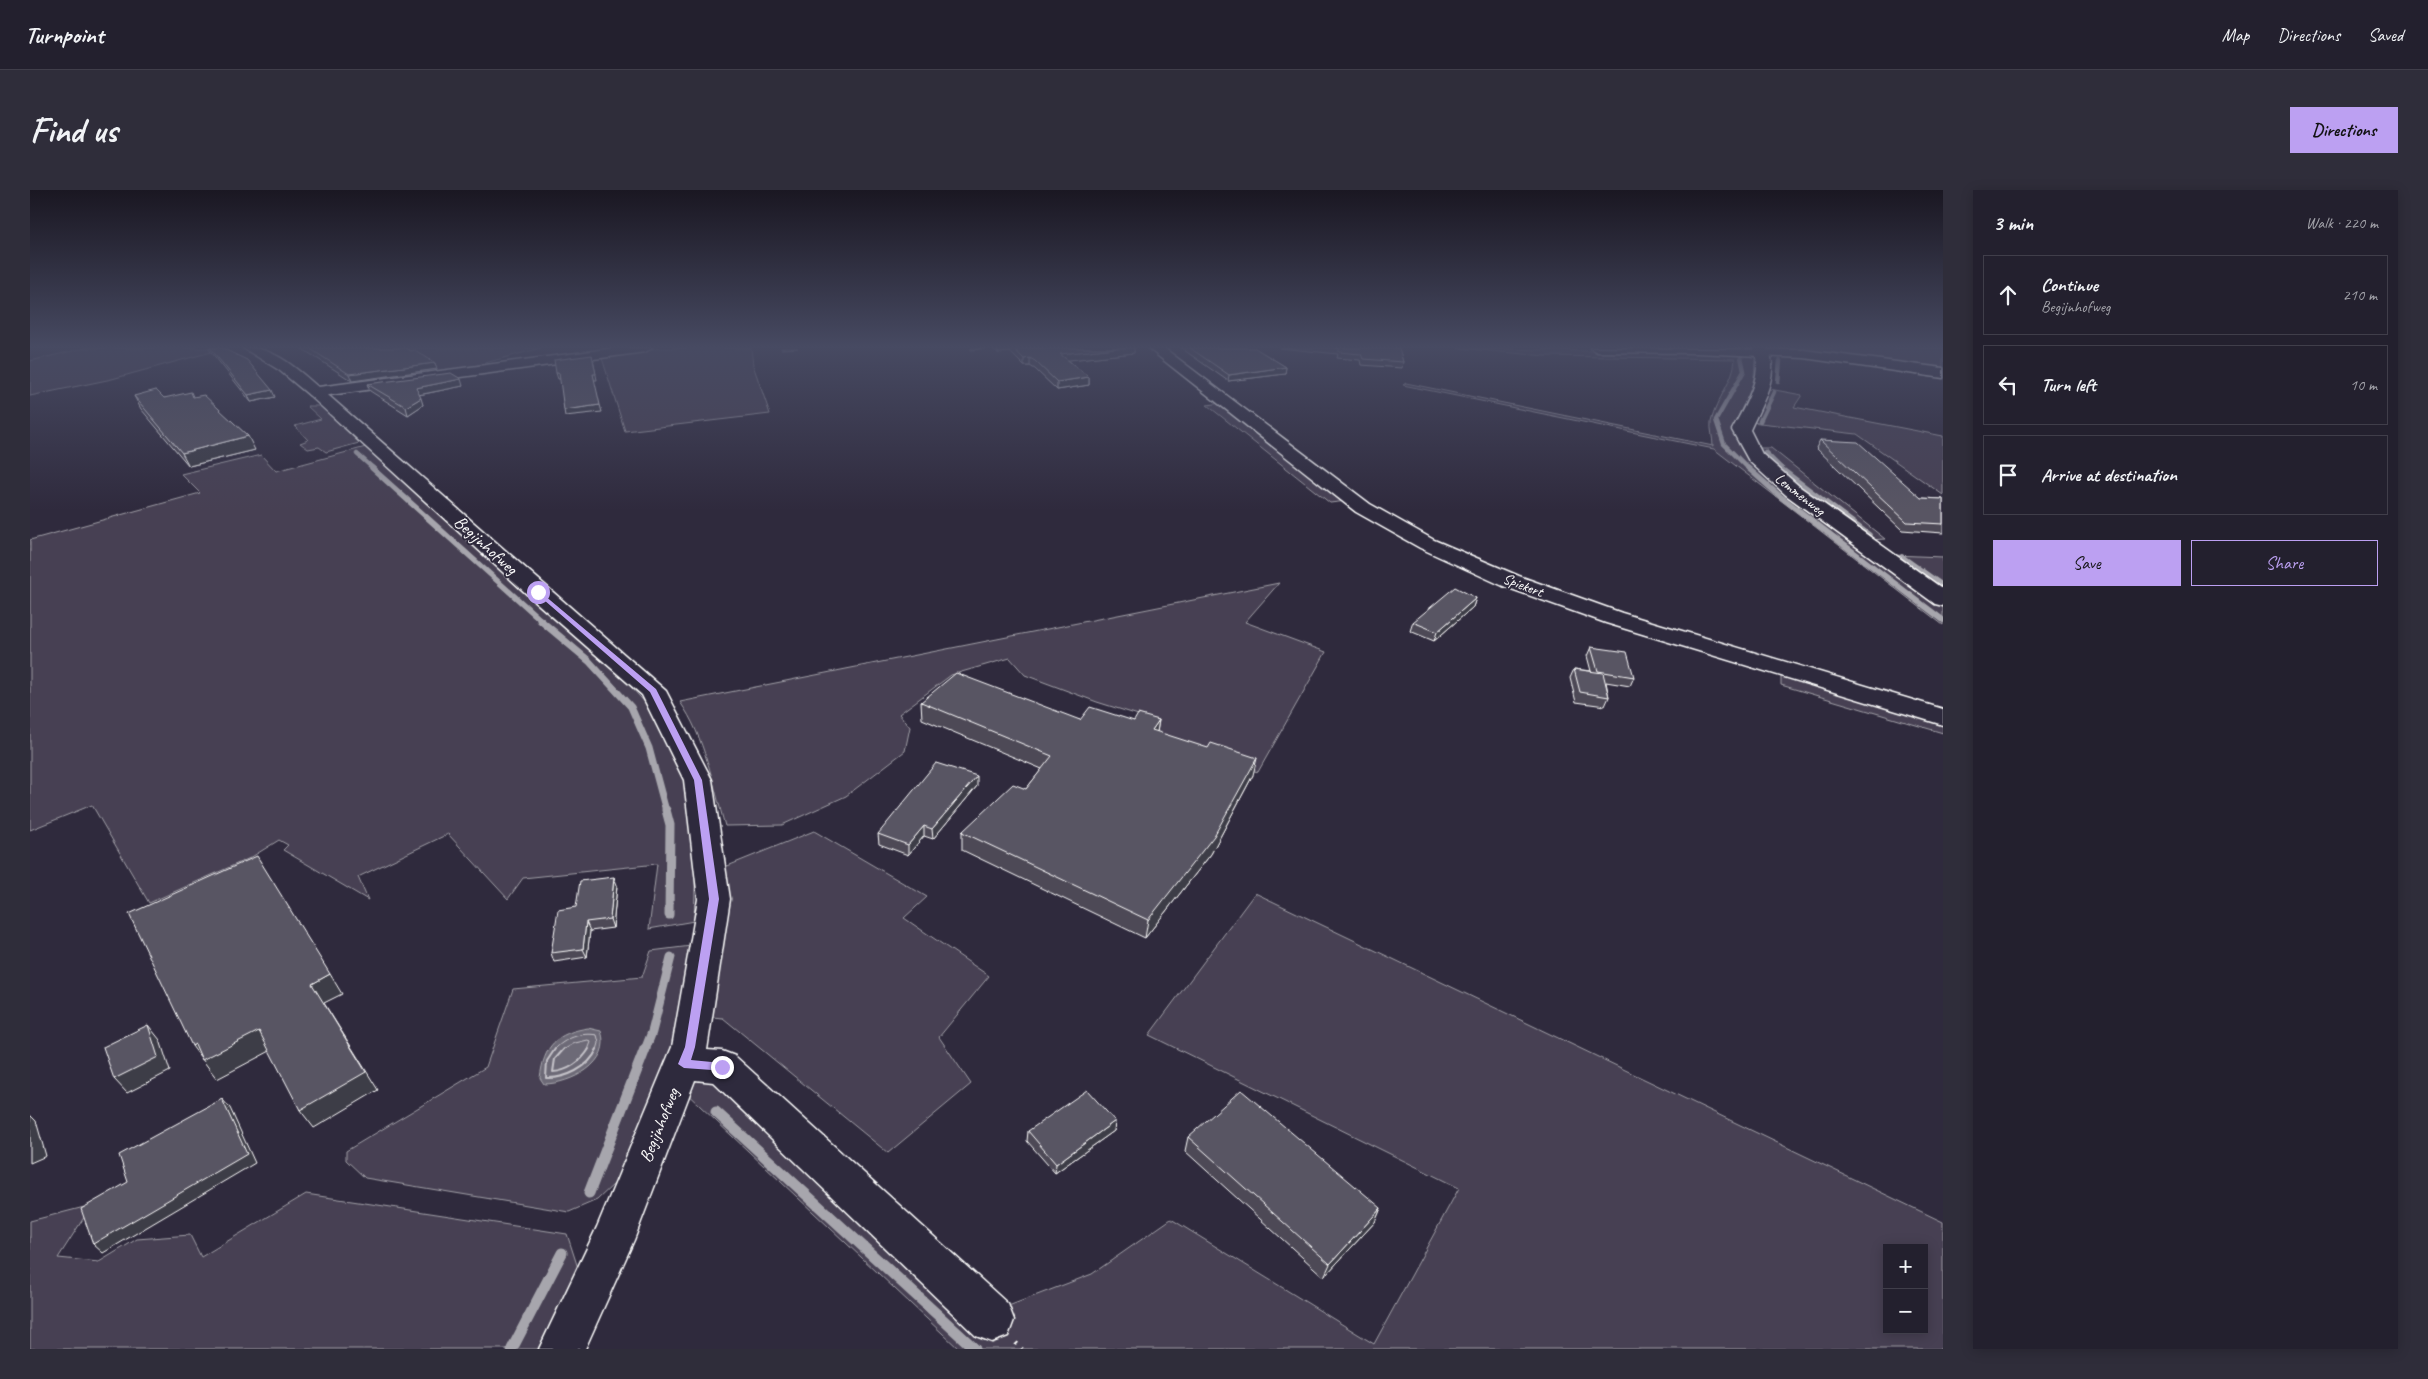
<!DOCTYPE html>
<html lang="en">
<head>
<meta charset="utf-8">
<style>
  body { margin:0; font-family:Caveat,sans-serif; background:#2f2d3a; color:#f1f3f6 }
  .controls { position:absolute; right:15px; bottom:15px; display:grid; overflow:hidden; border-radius:0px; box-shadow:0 2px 12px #0003 }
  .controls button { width:45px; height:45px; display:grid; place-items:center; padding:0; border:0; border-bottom:1px solid #403e4a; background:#23202e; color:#f1f3f6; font:25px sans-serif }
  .stop { position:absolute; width:15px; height:15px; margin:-11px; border:4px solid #bca0f2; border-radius:50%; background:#fff }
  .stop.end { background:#bca0f2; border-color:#fff; box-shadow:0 1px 5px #0008 }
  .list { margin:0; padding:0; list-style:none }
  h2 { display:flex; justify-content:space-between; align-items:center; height:65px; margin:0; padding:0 20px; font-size:21px }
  h2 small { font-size:16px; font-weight:400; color:#a3a3aa }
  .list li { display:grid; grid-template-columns:32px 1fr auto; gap:15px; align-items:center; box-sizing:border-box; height:80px; margin:0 10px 10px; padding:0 10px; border:1px solid #403e4a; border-radius:0px }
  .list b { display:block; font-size:19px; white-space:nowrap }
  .list p { margin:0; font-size:16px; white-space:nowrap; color:#a3a3aa }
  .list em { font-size:16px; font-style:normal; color:#a3a3aa }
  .actions { display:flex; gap:10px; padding:15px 20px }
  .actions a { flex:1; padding:11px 0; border:1px solid #bca0f2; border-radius:0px; text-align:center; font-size:18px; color:#bca0f2 }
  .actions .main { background:#bca0f2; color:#111 }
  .icon { flex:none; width:28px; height:28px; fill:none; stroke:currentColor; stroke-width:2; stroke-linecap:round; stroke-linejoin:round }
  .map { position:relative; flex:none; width:1913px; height:1159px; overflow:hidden; border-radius:0px }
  header { display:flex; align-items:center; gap:30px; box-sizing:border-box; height:70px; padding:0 25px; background:#23202e; border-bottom:1px solid #403e4a }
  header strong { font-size:24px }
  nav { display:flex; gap:28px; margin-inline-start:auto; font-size:18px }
  .intro { display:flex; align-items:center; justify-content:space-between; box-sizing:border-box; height:120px; padding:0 30px }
  h1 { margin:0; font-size:35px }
  .button { padding:12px 22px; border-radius:0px; background:#bca0f2; color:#111; font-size:18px; font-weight:700 }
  main { display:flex; gap:30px; padding:0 30px }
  aside { flex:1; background:#23202e; border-radius:0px; box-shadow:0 2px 12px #0003 }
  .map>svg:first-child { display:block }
  .green { fill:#464152; stroke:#a2a0a8; fill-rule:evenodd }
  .water { fill:#6d6a77; stroke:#a7a6ad }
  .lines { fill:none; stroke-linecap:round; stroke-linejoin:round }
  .shore-far1 { stroke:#c5c3c9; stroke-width:1 }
  .shore { stroke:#c5c3c9; stroke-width:2 }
  .stream-far4 { stroke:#a7a6ad; stroke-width:4.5 }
  .stream-far3 { stroke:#a7a6ad; stroke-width:5.5 }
  .stream-far2 { stroke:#a7a6ad; stroke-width:7 }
  .stream-far1 { stroke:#a7a6ad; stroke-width:9 }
  .stream { stroke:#a7a6ad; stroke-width:11 }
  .minor-casing { stroke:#fff; stroke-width:3 }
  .tertiary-casing { stroke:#fff; stroke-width:3 }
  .path { stroke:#fff; stroke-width:4.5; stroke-dasharray:2 5.5; stroke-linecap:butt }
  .minor { fill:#2f2a3d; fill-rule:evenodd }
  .tertiary { fill:#2f2a3d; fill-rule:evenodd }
  .wall { fill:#4d4956; stroke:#fff }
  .shaded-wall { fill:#3e3c46; stroke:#fff }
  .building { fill:#595564; stroke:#fff }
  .route { fill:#bca0f2 }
  .labels { text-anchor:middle; stroke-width:4; stroke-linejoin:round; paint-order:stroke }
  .far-street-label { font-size:15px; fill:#fff; stroke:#2f2a3d }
  .street-label { font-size:18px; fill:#fff; stroke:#2f2a3d }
</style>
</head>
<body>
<header>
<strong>Turnpoint</strong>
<nav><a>Map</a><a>Directions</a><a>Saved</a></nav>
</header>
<div class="intro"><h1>Find us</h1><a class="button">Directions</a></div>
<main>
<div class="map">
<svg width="1913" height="1159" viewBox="0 0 1913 1159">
  <rect width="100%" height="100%" fill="#2f2a3d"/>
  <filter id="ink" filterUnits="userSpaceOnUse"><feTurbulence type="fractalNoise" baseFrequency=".02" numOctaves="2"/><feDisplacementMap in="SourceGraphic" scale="10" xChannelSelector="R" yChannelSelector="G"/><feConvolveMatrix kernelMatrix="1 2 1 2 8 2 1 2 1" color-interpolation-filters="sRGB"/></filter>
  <g filter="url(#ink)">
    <path class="green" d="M 55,158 L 196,158 L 82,189 L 0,206 L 0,171 Z
      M 366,158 L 511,158 L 444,176 L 409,181 Z
      M 632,158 L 721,158 L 723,175 L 740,224 L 595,241 L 571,165 Z
      M 1428,158 L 1691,164 L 1704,162 L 1725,168 C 1724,176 1725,184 1723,192 C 1712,228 1690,235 1721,273 L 1913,415 L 1913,435 L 1684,259 L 1373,195 L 1376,193 L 1683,256 C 1683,248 1680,239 1681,232 C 1686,209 1704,191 1705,169 L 1516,166 Z
      M 1744,158 L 1913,158 L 1913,180 L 1748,158 Z
      M 1734,198 L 1772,205 L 1764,217 L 1913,246 L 1913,305 L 1827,244 L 1721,232 Z
      M 1191,213 L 1317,311 L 1300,313 L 1177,215 Z
      M 277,216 L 291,216 L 329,253 L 296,262 L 289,257 L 278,259 L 270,253 L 278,250 L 265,236 L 291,229 Z
      M 336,257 L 418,326 L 566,458 L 619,517 L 654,587 L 666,669 L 664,731 L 619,739 L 627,674 L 493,688 L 478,709 L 418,644 L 328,687 L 338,710 L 253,660 L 258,655 L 249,650 L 220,668 L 119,713 L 62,615 L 0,640 L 0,350 L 170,303 L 151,284 L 231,265 L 246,281 Z
      M 1728,258 L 1741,258 L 1855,349 L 1840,350 C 1818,334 1735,278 1728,258 Z
      M 1862,365 L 1913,367 L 1913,401 Z
      M 1249,393 L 1215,432 L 1296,462 L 1228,582 L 1111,549 L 1121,529 L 1067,512 L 995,485 L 980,468 L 921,485 L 869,524 L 880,537 L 875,561 L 816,606 L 752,635 L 695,636 C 683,595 675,547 650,512 Z
      M 1751,484 L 1913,532 L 1913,543 L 1751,495 Z
      M 784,641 L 897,707 L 874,728 L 959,786 L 909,847 L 941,894 L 858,963 L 693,828 L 682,827 L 695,677 Z
      M 1225,703 L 1913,1032 L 1913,1159 L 929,1159 L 653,900 L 669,889 L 694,887 L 947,1128 L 1062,1084 L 1141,1029 L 1344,1154 L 1429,998 L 1119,845 ZM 1857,1058 L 1894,1058 L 1894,1140 L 1857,1140 Z
      M 661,756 L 640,868 L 585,993 L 567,1010 L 539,1022 L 335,988 L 316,970 L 316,961 L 456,877 L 483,799 L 612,787 L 621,761 Z
      M 276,1004 L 537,1044 L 550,1084 L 514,1159 L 0,1159 L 0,1031 L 62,1015 L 28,1068 L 69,1072 L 107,1049 L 160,1045 L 171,1067 Z"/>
    <path class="water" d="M 558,838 L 571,841 C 583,873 540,894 514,894 L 510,888 C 514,856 526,843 558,838 Z"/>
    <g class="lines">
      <path class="shore-far1" d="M 524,860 C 535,848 551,842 567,845 L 569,853 L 567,860
        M 533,860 L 545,853 L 558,850 L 561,852 L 558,860"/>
      <path class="shore" d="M 525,859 L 517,871 L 516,888 C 535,889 559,878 567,859
        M 534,859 L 525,869 L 523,882 C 538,881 551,872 559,859"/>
      <path class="stream-far4" d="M 1711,167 L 1714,181 L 1686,230 L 1694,254 L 1719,279
        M 1748,192 L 1750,171
        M 1730,231 L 1744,202
        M 1735,262 L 1752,279
        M 327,264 L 344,279"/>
      <path class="stream-far3" d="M 342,278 L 512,431
        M 1718,278 L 1751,307 L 1913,430
        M 1750,278 L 1839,345
        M 1872,367 L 1913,396"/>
      <path class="stream-far2" d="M 510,430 L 559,471 L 601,517 L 619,558 L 636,621"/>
      <path class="stream-far1" d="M 636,620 L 640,635 L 639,725
        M 615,860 L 622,842 L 641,767"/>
      <path class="stream" d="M 686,922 L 945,1159
        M 559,1003 L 615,859
        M 482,1159 L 532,1063"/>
      <g class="minor-casing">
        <path id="minor" d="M 1118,158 L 1134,158 L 1340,314 L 1404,350 L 1489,386 L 1592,423 L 1913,519 L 1913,535 L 1576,433 L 1473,396 L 1390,358 L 1326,322 Z
          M 1723,158 L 1737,158 C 1752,183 1730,217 1720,240 L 1732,264 L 1770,297 L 1913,399 L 1913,416 L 1905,414 L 1756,305 L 1719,271 L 1702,240 C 1714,217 1736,183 1723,158 Z
          M 285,197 L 291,199 L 636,501 L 682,590 L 700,709 L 677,860 L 692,861 L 705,866 L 978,1114 L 984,1130 L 978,1146 L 962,1152 L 946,1146 L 683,892 L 665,890 L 604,1050 L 555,1159 L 509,1159 L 567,1037 L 642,857 L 668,709 L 654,590 L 612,505 L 500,407 L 279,205 L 277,202 Z"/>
      </g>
      <g class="tertiary-casing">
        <path id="tertiary" d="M 213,158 C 242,155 267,179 288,197 L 585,158 L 622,158 L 615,162 L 285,207 L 279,205 L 249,180 Z
          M 1560,158 L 1774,160 L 1913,178 L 1913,188 L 1774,168 L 1668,163 L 1567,162 Z"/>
      </g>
      <path class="path" d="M 986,1153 L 992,1159"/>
      <use href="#minor" class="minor"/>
      <use href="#tertiary" class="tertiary"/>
    </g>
    <path class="wall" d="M 178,158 L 192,158 L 245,207 L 221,212 Z
      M 271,158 L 376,158 L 405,173 L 407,179 L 322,191 Z
      M 962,158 L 1104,158 L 1104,163 L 1038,170 L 1059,187 L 1059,195 L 1027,200 L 1005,179 L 1000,176 L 994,176 L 980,162 L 968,163 Z
      M 1151,158 L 1225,158 L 1256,177 L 1255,184 L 1198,191 Z
      M 1250,158 L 1369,158 L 1373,172 L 1372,178 L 1331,175 L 1330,170 L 1307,168 L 1308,164 Z
      M 337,194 L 433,196 L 389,205 L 393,215 L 378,225 L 340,201 Z
      M 104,206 L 134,208 L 163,207 L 225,260 L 159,276 L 111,219 Z
      M 1790,250 L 1891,308 L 1913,309 L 1913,343 L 1872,340 L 1786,258 Z
      M 1446,408 L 1443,417 L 1404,451 L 1380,441 L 1383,432 Z
      M 1561,457 L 1604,487 L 1600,496 L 1576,492 L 1579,507 L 1575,516 L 1546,512 L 1540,488 L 1544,479 L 1561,481 L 1557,466 Z
      M 891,512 L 1050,530 L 1104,531 L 1129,530 L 1127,542 L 1223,585 L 1181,664 L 1115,748 L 932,660 L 932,642 L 996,599 L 1012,579 L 892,529 Z
      M 947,596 L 903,649 L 894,646 L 878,665 L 849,654 L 848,644 Z
      M 587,695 L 583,738 L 560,741 L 557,767 L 524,772 L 521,763 L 546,717 Z
      M 1085,931 L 1084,941 L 1025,983 L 997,951 L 998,941 Z
      M 1158,947 L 1351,1018 L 1345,1032 L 1294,1087 L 1155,961 Z"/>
    <path class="shaded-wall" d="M 751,158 L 768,158 L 751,159 Z
      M 941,158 L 961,158 L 941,160 Z
      M 968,158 L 980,158 L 980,162 L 968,163 Z
      M 1086,158 L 1104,158 L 1104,163 L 1030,171 L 1030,164 Z
      M 562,165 L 567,190 L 564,190 L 563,184 Z
      M 1000,168 L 1000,176 L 994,176 L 994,169 Z
      M 405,173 L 407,179 L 322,191 L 319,184 Z
      M 1256,177 L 1255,184 L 1198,191 L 1199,185 Z
      M 526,183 L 529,183 L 531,189 L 528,189 Z
      M 1059,187 L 1059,195 L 1027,200 L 1027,192 Z
      M 431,189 L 433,196 L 388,205 L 386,198 Z
      M 242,200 L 245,207 L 221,212 L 218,205 Z
      M 391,208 L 393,215 L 378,225 L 376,217 Z
      M 570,215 L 572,222 L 535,226 L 534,220 Z
      M 218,246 L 225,260 L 159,276 L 152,263 Z
      M 1446,408 L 1443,417 L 1404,451 L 1407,442 Z
      M 1129,530 L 1126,548 L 1122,540 Z
      M 1227,568 L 1223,585 L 1181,664 L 1115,748 L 1118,730 Z
      M 947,586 L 947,596 L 903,649 L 902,639 Z
      M 894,636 L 894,646 L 878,665 L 878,655 Z
      M 584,687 L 587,695 L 583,738 L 580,729 Z
      M 556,732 L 560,741 L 557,767 L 553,759 Z
      M 300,784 L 312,804 L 294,813 L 348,900 L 284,938 L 270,920 L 282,794 Z
      M 118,835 L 130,850 L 140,881 L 97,903 L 84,889 Z
      M 229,841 L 242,860 L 187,889 L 162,856 L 165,854 Z
      M 192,909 L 200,918 L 225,973 L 73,1063 L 63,1054 Z
      M 0,925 L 6,931 L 16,966 L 0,973 Z
      M 1085,931 L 1084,941 L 1025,983 L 1026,974 Z
      M 1351,1018 L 1345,1032 L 1294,1087 L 1300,1074 Z"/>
    <path class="building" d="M 180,158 L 192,158 L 217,170 L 242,200 L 218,205 Z
      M 279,158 L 376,158 L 381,161 L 385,160 L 405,173 L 319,184 Z
      M 983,158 L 1086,158 L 1030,164 L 1059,187 L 1027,192 L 1005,171 L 1000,168 L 994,169 Z
      M 1160,158 L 1225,158 L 1256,177 L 1199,185 Z
      M 1306,158 L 1369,158 L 1373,172 L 1333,169 L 1331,164 L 1309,162 L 1309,158 Z
      M 562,165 L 566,184 L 563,184 L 570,215 L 534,220 L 529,183 L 526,183 L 524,170 Z
      M 421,183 L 431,189 L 386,198 L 391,208 L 376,217 L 337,194 Z
      M 126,200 L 134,208 L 161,202 L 163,207 L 174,205 L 218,246 L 152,263 L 104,206 Z
      M 1790,250 L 1828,252 L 1891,308 L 1913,309 L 1913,334 L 1877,332 Z
      M 1425,397 L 1446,408 L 1407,442 L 1383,432 Z
      M 1561,457 L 1597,462 L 1604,487 L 1568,481 Z
      M 1544,479 L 1573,483 L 1579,507 L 1550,502 Z
      M 926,483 L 1050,530 L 1060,517 L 1104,531 L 1108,524 L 1129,530 L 1122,540 L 1178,558 L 1181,553 L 1227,568 L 1184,646 L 1118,730 L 932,642 L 983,594 L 996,599 L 1022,566 L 891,512 Z
      M 906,573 L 947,586 L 902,639 L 894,636 L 878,655 L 848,644 Z
      M 227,666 L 300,784 L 282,794 L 336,882 L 270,920 L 229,841 L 172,870 L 165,854 L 162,856 L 99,724 Z
      M 584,687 L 580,729 L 556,732 L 553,759 L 521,763 L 528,720 L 546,717 L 550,691 Z
      M 118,835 L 128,867 L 84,889 L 73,857 Z
      M 1057,900 L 1085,931 L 1026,974 L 998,941 Z
      M 1211,900 L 1351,1018 L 1300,1074 L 1158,947 Z
      M 192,909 L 217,964 L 63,1054 L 51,1019 L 98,992 L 89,965 Z"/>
  </g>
  <linearGradient id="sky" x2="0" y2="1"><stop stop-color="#1a1722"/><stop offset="0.49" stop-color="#474a62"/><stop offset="1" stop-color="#474a62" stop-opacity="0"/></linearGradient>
  <rect width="1913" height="320" fill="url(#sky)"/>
  <path class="route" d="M 508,400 L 626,499 L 672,590 L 689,709 L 665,857 L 661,870 L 692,873 L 696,874 L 696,881 L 654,878 L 648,874 L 655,857 L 679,709 L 664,590 L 620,502 L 506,403 Z"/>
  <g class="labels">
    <g class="far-street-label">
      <text transform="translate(1770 304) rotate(38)" y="5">Lemmenweg</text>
      <text transform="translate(1493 395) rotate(21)" y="5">Spiekert</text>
    </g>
    <g class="street-label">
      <text transform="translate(456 355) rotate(42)" y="6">Begijnhofweg</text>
      <text transform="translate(629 935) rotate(-68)" y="6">Begijnhofweg</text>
    </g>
  </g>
</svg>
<div class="controls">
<button>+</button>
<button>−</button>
</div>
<div class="stop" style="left:508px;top:402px"></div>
<div class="stop end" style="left:692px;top:877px"></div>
</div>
<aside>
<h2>3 min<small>Walk · 220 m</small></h2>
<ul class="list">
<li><svg class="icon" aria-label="ahead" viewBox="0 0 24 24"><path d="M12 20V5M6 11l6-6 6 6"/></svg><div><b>Continue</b><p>Begijnhofweg</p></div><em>210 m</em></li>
<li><svg class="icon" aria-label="left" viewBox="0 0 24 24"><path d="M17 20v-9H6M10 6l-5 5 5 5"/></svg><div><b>Turn left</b></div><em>10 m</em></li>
<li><svg class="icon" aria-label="arrive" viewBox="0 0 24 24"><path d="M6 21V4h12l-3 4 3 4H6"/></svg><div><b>Arrive at destination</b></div></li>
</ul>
<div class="actions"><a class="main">Save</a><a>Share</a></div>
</aside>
</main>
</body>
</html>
